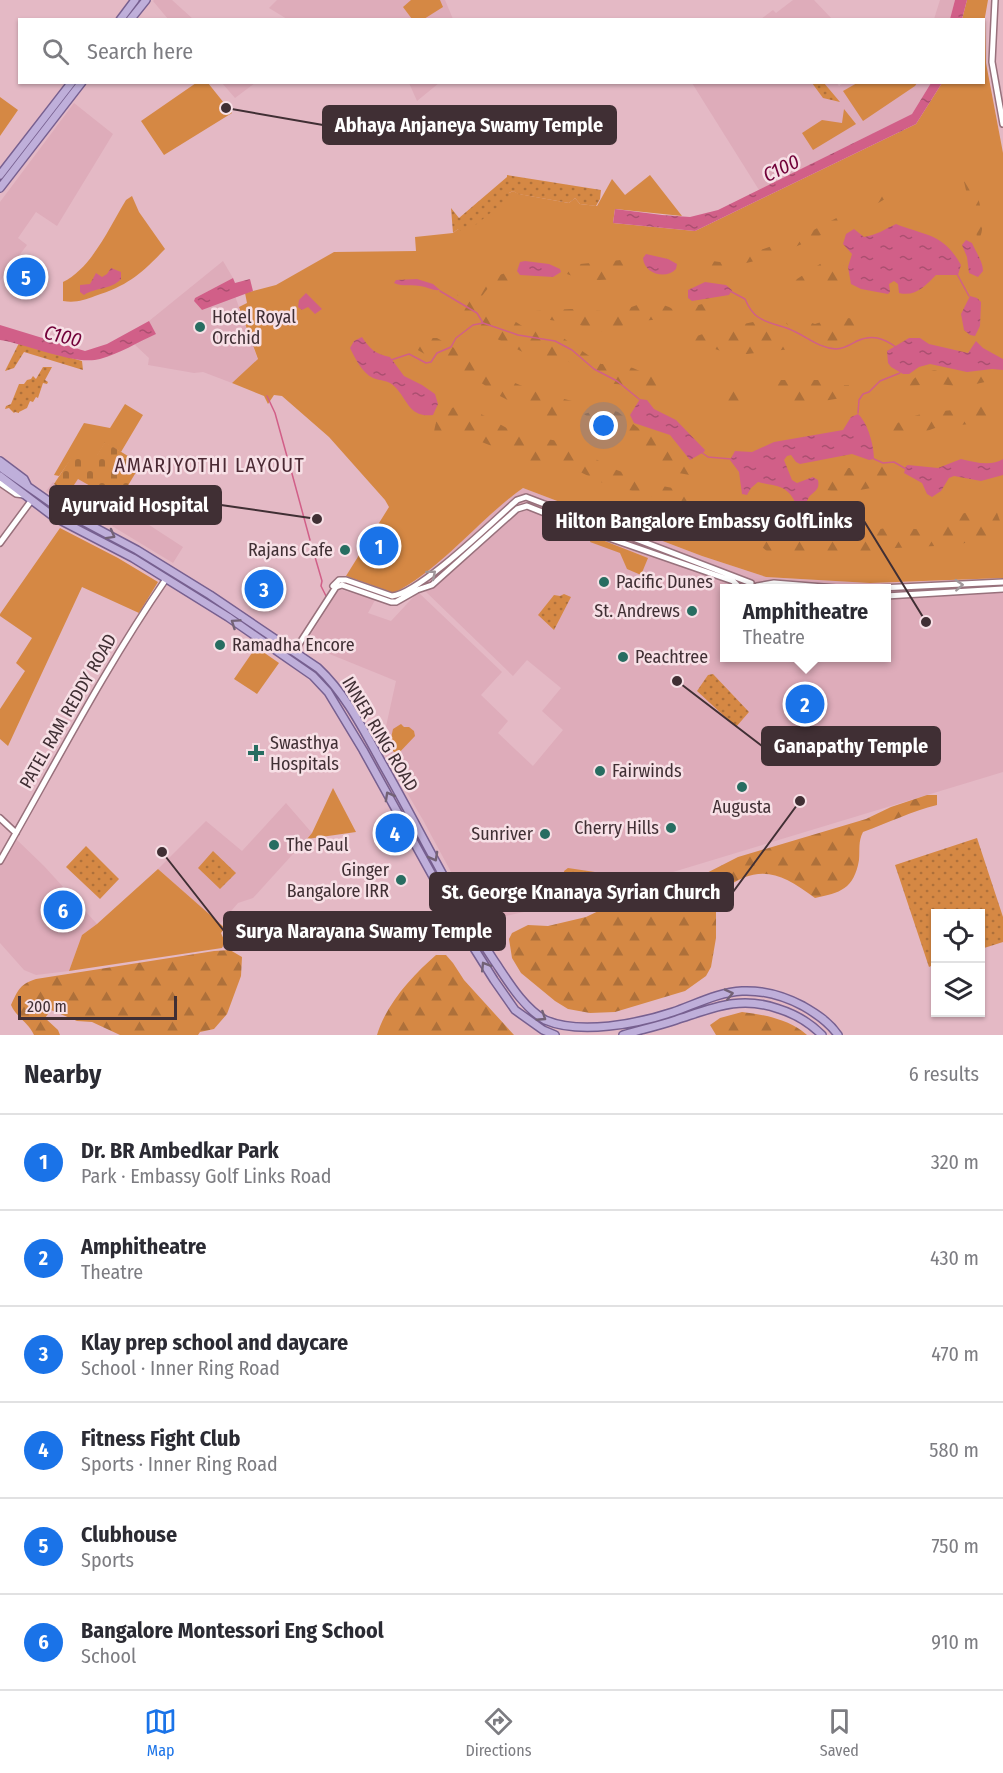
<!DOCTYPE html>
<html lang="en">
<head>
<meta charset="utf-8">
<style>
  body { margin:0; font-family:"Fira Sans Condensed",sans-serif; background:#f7f7f7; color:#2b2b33 }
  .controls { position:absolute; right:18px; bottom:18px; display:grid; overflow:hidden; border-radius:0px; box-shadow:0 2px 4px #0004 }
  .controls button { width:54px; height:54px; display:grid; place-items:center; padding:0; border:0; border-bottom:2px solid #e1e1e2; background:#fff; color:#2b2b33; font:30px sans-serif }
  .scale { position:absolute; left:18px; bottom:15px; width:159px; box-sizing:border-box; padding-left:6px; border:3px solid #402f34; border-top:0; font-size:16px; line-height:21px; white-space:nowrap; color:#402f34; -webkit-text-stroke:4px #f7e0e6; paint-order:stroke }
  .you { position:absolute; left:604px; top:426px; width:21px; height:21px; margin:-15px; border:4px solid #fff; border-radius:50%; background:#1a73e8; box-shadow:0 0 0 9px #1a73e833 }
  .badge { display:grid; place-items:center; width:39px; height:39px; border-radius:50%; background:#1a73e8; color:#fff; font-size:20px; font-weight:700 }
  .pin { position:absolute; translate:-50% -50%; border:3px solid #fff; box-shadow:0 2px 6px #0006 }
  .popup { position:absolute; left:720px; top:584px; width:171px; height:78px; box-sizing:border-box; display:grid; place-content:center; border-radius:0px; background:#fff; filter:drop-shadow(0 2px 4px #0005); font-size:20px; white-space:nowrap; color:#7c7c81 }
  .popup b { font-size:22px; color:#2b2b33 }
  .popup::after { content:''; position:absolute; left:50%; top:100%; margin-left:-12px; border:12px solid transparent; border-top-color:#fff }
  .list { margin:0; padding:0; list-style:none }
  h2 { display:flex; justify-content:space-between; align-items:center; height:78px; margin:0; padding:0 24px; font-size:26px }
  h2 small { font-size:20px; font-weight:400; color:#7c7c81 }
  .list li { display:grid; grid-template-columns:39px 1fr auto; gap:18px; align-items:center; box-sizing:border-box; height:96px; padding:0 24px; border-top:2px solid #e1e1e2 }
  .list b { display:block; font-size:22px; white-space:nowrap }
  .list p { margin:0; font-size:20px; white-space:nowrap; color:#7c7c81 }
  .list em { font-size:20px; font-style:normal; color:#7c7c81 }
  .icon { flex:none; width:33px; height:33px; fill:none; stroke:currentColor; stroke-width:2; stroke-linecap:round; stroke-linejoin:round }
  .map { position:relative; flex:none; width:1003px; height:1035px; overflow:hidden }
  .search { position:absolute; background:#fff; box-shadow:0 2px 4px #0004; left:18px; right:18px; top:18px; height:66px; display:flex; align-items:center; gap:15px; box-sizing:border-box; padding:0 21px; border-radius:0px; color:#7c7c81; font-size:22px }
  .sheet { height:654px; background:#fff }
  nav { display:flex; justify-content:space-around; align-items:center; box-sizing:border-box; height:84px; border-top:2px solid #e1e1e2; background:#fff; font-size:16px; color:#7c7c81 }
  nav a { display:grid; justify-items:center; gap:3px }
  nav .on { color:#1a73e8 }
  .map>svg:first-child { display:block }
  .built { fill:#deacba; fill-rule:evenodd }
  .green { fill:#d58844 }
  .forest { fill:url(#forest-firs) }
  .cemetery { fill:url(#cemetery-stones) }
  .garden { fill:url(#garden-dots) }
  .water { fill:url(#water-ripples) }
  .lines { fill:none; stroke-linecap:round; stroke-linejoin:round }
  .stream { stroke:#d15f88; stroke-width:1.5 }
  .tertiary-casing { stroke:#98717c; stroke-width:8 }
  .primary-casing { stroke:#776090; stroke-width:10 }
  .tertiary { stroke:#fff; stroke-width:5 }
  .primary { stroke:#bfafda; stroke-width:7 }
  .oneway { stroke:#736276 }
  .oneway2 { stroke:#a0979a }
  .poi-dot { fill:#276d61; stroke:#f7e0e6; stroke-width:2 }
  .labels { text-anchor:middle; stroke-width:5; stroke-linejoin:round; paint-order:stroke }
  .poi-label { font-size:18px; fill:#402f34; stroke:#f7e0e6; text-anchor:start }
  .street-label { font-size:18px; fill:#402f34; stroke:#f7e0e6 }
  .water-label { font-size:20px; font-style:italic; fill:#710039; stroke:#f7e0e6 }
  .neighbourhood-label { font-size:20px; letter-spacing:1.5px; fill:#4a2933; stroke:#f7e0e6 }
  .leader { fill:none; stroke:#402f34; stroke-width:2 }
  .callout-dot { fill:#402f34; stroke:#f7e0e6; stroke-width:2 }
  .callout { fill:#402f34; stroke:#402f34; stroke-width:2 }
  .callout-label { font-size:20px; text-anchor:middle; font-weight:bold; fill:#fff }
</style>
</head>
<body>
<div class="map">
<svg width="1003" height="1035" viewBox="0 0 1003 1035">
  <defs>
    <pattern id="forest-firs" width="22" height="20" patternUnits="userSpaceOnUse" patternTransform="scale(1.5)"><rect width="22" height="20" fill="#d58844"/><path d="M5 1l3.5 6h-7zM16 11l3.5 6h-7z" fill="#ae703a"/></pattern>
    <pattern id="cemetery-stones" width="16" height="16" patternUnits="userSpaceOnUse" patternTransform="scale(1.5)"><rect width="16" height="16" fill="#d58844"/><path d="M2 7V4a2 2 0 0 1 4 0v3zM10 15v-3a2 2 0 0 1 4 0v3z" fill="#ae703a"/></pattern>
    <pattern id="garden-dots" width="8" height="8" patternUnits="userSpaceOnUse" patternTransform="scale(1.5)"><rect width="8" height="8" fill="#d58844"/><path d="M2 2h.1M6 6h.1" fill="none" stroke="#ae703a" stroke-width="1.8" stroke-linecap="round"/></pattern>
    <pattern id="water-ripples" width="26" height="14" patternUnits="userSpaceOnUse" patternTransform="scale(1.5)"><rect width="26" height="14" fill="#d15f88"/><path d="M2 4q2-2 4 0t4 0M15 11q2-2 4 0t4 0" fill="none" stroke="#ab4f70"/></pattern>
  </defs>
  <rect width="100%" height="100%" fill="#e4b9c5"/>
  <path class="built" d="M 154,0 L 172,0 L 193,19 L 168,19 L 153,1 Z
    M 277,0 L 445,0 L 453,19 L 287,19 L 269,8 Z
    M 793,0 L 814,0 L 832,19 L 761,19 L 773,10 L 776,13 Z
    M 940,0 L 955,0 L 950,19 L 934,19 Z
    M 836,82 L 839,86 L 845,82 L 931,83 L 912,114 L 759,190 L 692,83 Z
    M 222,83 L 255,83 L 235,98 Z
    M 409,83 L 439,83 L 417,101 Z
    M 74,103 L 113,134 L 57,226 L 36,212 L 18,238 L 27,245 L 0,281 L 0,202 Z
    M 223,261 L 233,278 L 195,298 L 194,301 L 202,310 L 235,296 L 258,360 L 232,383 L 203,372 L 194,373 L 148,365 L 149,358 L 134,344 L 155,334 L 149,321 Z
    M 78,479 L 118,502 L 106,523 L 64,503 L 46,491 L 53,482 L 68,494 Z
    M 523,488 L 702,556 L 766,577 L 870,583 L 1003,578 L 1003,772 L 587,898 L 478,922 L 423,820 L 375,738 L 385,731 L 396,681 L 305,644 L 339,589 L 375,600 L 368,613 L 391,621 L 418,592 L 502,672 L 481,695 L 508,721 L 498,733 L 533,766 L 563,730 L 542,711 L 561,688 L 527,660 L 513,676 L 424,590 L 413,583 L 506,500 ZM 724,588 L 886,588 L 886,658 L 724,658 Z
    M 123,508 L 183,547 L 173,563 L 112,526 Z
    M 286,803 L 312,833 L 253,898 L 238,903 L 220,924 L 158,869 L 206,821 L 242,851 Z
    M 16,839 L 44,866 L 97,924 L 82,935 L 69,971 L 36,975 L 24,970 L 0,943 L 0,866 Z"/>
  <path class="green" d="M 411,0 L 440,0 L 443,7 L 424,19 L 412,19 L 403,7 Z
    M 967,0 L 988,0 L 985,17 L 986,63 L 1003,153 L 1003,578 L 870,583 L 766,577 L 702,556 L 523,488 C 478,520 443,568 394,593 L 346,576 L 389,507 L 385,500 L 329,437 L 282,396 L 274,395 L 268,404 L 264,396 L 232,383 L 258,359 L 239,307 L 247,303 L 245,293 L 276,285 L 334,252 L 416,251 L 415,237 L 453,233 L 458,229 L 462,230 L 508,198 L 509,193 L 513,191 L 519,194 L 569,203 L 575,198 L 580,204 L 597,206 L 612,179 L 625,195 L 650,175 L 682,216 L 615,209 L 613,223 L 695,231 L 916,124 L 942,83 L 984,82 L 984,20 L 962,19 Z
    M 196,83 L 208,83 L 232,113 L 164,155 L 141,121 Z
    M 857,83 L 857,82 L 917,83 L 915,86 L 863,121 L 843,91 Z
    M 0,97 L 18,110 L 0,136 Z
    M 844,109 L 856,124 L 813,150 L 802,133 L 822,120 L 842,123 Z
    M 132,196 L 139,212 L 165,249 C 141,274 129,285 95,296 C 84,300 76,303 63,301 L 63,282 C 92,268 110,226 126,200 Z
    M 125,404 L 143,415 L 121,452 L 105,443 L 97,456 L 74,455 L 59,476 L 54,475 L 84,423 L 110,428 Z
    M 60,528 L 118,558 L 158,582 L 139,613 L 82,587 L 8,746 L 0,739 L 0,709 L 25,671 L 16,663 L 32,638 L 0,616 L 0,614 Z
    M 592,536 L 648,558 L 641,575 L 627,569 L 620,553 L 590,542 Z
    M 256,647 L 279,663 L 257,694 L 234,679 Z
    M 401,724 L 404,727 L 409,727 L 414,731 L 415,736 L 397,755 L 389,747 L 393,729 Z
    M 333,788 L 356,832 L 307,839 L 312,833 Z
    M 158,869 L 225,928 L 221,933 L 225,942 L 222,948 L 69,971 L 82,935 L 97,924 Z"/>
  <path class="forest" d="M 966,168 L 969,170 C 975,190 990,222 978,241 L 961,169 Z
    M 886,192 L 890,196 C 842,225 793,254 737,265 C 726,267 715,268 704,269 L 712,261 L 720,262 L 749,254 L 806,234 Z
    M 840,251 C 844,259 845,274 846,284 C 838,286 834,282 827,281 C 816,280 807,286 798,291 L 794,283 L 797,279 Z
    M 631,259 L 639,264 L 636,269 C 614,284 588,282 564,273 L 570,265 Z
    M 512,272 L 518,276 L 516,279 C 490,287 495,277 478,302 L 494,313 L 505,315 L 527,329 L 556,333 L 601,364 L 615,364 L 633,368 L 666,383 L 664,389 C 641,384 619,386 596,381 C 583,378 577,365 565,360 C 557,357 546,360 538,358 C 520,352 505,342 487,334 C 482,332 476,332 470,330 L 467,318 L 456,303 L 458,294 C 478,293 489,274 512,272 Z
    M 719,300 L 728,302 C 725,314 702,313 692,311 L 691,307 L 694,306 Z
    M 640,304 C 653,304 669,302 678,314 L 664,319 L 640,321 L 599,332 L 577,324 L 530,317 L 535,311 L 571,309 L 617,312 Z
    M 836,317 L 868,320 L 869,326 L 867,330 L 859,334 L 833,342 L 826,341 L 806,331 L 790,327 L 786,323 L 799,319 L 815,324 Z
    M 753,322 L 788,337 L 791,349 L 747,354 L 730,354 L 715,349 L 700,349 L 680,342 L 711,331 Z
    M 419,338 L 437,338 L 515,383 L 537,392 L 572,401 L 575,405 L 567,415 L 543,418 L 498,395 L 483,384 L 449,368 L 416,349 Z
    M 934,370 L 972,376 L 986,374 L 998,379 L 963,387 L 940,384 L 906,386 L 917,376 Z
    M 780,380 L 823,380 L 837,385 L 849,385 L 848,396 L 841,398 L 806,404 L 776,401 L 772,399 L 766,388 Z
    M 750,386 L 756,395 L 738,411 L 728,411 L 714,396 C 723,386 738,387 750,386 Z
    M 457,406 L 470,408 L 518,434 L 564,442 L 614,469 L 657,485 L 678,489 L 725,516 L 774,534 L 807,527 L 843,536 L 891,527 L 927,530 L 945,527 L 959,515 L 984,506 L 996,510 L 1003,529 L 994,537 L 955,545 L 895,548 L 850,556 L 768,552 L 750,537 L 740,532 L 733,532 L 702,523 L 665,500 L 603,483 L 576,470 L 532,462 L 454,431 L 438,436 L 434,432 C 438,412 439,413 457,406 Z
    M 983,406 L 1003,410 L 1003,420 L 935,428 L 916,435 L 890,438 L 887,429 C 924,406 944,414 983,406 Z
    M 604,408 L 618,412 L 642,431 L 657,434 L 665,438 L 692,464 L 705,469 L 704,475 L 701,477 L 673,472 L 657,456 L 620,435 L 606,423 L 599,425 L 584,414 Z
    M 874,463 L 897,471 L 897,479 L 893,483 C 874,487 839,497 821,488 L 818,478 L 837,469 L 862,467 Z
    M 927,795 L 937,795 L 937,805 C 912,811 888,823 863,832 C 858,842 860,849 859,860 C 854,889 840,893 815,898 C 780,872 759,863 721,891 L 716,907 L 716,938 L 711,967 L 706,976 L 685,991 L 615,1012 L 590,1013 L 568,1009 L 555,1001 L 521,973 L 512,958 L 509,939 L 512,933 L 528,925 L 548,926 L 586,917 L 642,890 L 687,883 L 738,857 L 866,819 L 891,807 Z
    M 230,950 L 242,957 L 241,976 L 227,1014 L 214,1029 L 200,1032 L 198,1035 L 120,1035 L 92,1022 L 77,1021 L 51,1010 L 45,1018 L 58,1030 L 60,1035 L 34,1035 C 28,1022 16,1017 11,1005 C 18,990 20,984 36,979 L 214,951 Z
    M 436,955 L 446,955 L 453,963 L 464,980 L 514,1035 L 377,1035 C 386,1004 413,975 436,955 Z
    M 742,1012 C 765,1015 789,1019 807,1035 L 716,1035 L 710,1025 L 720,1018 Z"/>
  <path class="cemetery" d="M 105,442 L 141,464 L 118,502 L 78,479 L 68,494 L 54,484 L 73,455 L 97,455 Z"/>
  <path class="garden" d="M 812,83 L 824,83 L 840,102 L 823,98 Z
    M 532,108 L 572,128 L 526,122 L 534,116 L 528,113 L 520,115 L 525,109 Z
    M 507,175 L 601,190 L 600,199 L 596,206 L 580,204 L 575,198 L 569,203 L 518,194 L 513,191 L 509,193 L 509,198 L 468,231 L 463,232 L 458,229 L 453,233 L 451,208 L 459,218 L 507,177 Z
    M 19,343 L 82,361 L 83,370 L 24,352 L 14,368 L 5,371 Z
    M 43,367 L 52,367 L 45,380 L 48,382 L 47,384 L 43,383 L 38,398 L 36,397 L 33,402 L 30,401 L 27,408 L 19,412 L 19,413 L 15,412 L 14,413 L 9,408 L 5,409 L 6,406 L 11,404 L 19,384 L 24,384 L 27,380 L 31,379 L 33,376 L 36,379 Z
    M 564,594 L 571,597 L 554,630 L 538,615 L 554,595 L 560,596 Z
    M 713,674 L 749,712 L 736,727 L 697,691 L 708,675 Z
    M 977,838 L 1003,917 L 1003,942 L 981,949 L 980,914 L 936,914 L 935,964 L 929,967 L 895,865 Z
    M 86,846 L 119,879 L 100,899 L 66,867 Z
    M 213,851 L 236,873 L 220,889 L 198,868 Z
    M 568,868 L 595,872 L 598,874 L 598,880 C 586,892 565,892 564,871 Z"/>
  <path class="water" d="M 955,0 L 967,0 L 962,19 L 950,19 Z
    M 931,83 L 942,83 L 916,124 L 695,231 L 613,223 L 615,209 L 662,215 L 690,217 L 718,210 L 912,114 Z
    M 896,224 C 926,236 943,233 961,265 L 958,275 L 936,275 C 925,286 916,297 899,293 L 898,284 L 894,281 L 889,284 L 890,292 L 888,294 L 861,289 L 851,284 L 848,267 L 852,254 L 843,244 L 846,234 L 854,229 L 864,237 C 877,235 885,229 896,224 Z
    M 966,240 L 972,243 C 976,252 983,262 983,271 L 978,277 L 969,273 L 967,257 L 962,245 Z
    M 646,254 L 668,259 L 677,264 L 676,269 C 666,280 644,274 643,258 Z
    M 525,261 L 549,264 L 560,269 L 561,272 L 553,277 L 520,275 L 517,271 L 520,262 Z
    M 111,268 L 121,272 L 121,279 C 111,290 96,287 84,295 L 80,292 L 80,285 L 90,284 L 96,273 L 102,277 L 107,274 Z
    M 233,278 L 235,283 L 250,279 L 253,291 L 202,310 L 194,301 L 195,298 Z
    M 417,279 L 433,284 L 440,290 C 433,291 428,287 420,286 C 411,284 403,287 394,283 L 396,280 Z
    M 705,282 L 726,285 L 732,290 L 729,295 L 692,301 L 688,298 L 688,290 Z
    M 306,293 L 322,309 L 315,314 L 308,307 L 302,310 L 298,307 L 299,300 Z
    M 970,296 L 977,298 L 981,302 L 980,326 L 975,336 L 970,335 L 964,330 L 961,314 Z
    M 149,321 L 156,334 C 138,342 119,354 100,359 C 76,366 27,344 0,340 L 0,325 L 85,351 L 107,344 Z
    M 362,337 C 370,349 375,354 390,357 L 404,376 L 422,385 L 435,394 L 438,404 L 433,415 C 409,418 408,400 395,387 C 389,380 380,381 373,378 C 362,373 355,358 350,348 L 354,341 Z
    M 909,338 L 920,338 L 929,344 L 968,353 L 976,341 L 983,348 L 1003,359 L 1003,370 L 992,369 L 967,372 L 930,364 L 919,367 L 909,374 L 903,374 L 891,367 L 888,363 L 887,351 Z
    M 640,399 L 647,400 L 654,409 L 676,420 L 705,450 L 704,452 L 690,460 L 670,435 L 634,423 L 630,415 Z
    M 858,414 C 868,423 874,446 874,459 L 869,460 L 852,454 L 800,464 L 796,462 L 791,455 L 787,456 L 784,460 L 792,480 L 797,483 L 813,477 L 818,480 C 820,490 815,490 809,497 C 806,501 806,507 803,511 C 799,517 789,523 782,526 L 779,522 C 784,512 794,515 794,500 C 784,483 774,487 758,482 L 751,488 L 747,495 L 742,494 L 739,472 L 730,460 L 735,451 L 752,452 L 774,442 L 843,430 L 851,417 Z
    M 961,459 C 974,462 991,467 1003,459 L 1003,475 L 981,481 L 954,476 L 949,478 L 941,491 L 932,497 L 927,494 L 922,483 L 904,473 L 906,466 L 908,465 L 938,468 Z"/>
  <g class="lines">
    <path class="stream" d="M 957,274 L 969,296
      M 440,291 L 477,313 L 483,323
      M 730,291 L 745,299 C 748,306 752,313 758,317 C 768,324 779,325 789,329 C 805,335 818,348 836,349 C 844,349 850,345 857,341 C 872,334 883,338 896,347
      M 391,360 L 409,354 L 426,363 L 431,362 L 437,353 L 451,347 L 456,338 L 473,325 L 483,323 L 518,335 L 555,341 L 572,350 L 594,369 L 617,381 L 639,399
      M 267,396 L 275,413 L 288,460
      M 858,413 L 859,400 L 863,394 L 869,392 L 880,381 L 900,373
      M 701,452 L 708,457 L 731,459
      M 874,459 L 883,463 L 894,462 L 906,469
      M 291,470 L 310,540
      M 313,550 L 322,581 L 321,586 L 326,596"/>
    <g class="tertiary-casing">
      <path id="tertiary" d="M 995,0 L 992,62 L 1003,124
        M 0,483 L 16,494 L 24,495
        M 0,543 L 31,501
        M 333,586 L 339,580 L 346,580 L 392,596 C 420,593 493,521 517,500 L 526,497 L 751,583
        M 757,586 L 774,583 L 836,588
        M 880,588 L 1003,582
        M 886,596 L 1003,589
        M 294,652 L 336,587 L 342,585 L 391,602 L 396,602 L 417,590 L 432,585 L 517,509 L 527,506 L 600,535 L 733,581 L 740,588
        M 0,818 L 16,833
        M 0,861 C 54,767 104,669 166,579"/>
    </g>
    <g class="primary-casing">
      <path id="primary" d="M 120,20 L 135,0
        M 130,20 L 146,0
        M 0,175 L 72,82
        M 0,188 L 82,82
        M 0,461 L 24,479 L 27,485
        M 0,467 L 60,509 L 137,550 L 210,595 L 318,668 C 346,694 364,731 383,765 C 420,830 452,897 493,959 C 508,981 522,1006 545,1020 C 580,1035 637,1024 673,1012 C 696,1004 719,992 742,991 C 764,990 784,996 803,1006 C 817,1014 829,1022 838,1035
        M 0,476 L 54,517 L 133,558 L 228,617 L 313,676 L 328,692 L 363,750 L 462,929 L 494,980 L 515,1010 L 543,1030 L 555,1035
        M 623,1035 C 640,1030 658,1026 676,1020 C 713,1008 740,995 779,1009 C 795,1014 810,1023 822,1035"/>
    </g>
    <use href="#tertiary" class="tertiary"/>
    <use href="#primary" class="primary"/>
  </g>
  <defs><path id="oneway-chevron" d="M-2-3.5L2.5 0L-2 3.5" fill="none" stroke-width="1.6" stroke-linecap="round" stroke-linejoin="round" transform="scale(1.5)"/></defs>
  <g class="oneway">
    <use href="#oneway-chevron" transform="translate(111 535) rotate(29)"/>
    <use href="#oneway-chevron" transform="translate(235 623) rotate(-146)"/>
    <use href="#oneway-chevron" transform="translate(389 796) rotate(-119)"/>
    <use href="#oneway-chevron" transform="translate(434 857) rotate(61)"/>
    <use href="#oneway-chevron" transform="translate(485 966) rotate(-122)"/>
    <use href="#oneway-chevron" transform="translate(729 994) rotate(-13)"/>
    <use href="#oneway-chevron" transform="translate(542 1017) rotate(33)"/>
  </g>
  <g class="oneway2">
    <use href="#oneway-chevron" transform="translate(432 574) rotate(-40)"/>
    <use href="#oneway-chevron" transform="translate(959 585) rotate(-3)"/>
  </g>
  <g class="poi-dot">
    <circle cx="200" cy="327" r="6"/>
    <circle cx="345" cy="550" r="6"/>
    <circle cx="604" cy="582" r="6"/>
    <circle cx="692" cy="611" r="6"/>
    <circle cx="220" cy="645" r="6"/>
    <circle cx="623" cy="657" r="6"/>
    <path d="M253 744h6v6h6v6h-6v6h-6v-6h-6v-6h6z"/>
    <circle cx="600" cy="771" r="6"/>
    <circle cx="742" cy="787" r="6"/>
    <circle cx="671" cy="828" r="6"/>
    <circle cx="545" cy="834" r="6"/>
    <circle cx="274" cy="845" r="6"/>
    <circle cx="401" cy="880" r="6"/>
  </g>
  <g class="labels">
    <g class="poi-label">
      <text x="212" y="323">Hotel Royal<tspan x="212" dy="21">Orchid</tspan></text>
      <text x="333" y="556" text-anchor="end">Rajans Cafe</text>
      <text x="616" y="588">Pacific Dunes</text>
      <text x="680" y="617" text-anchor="end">St. Andrews</text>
      <text x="232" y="651">Ramadha Encore</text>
      <text x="635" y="663">Peachtree</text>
      <text x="270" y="749">Swasthya<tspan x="270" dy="21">Hospitals</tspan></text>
      <text x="612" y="777">Fairwinds</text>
      <text x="742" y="813" text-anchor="middle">Augusta</text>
      <text x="659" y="834" text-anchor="end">Cherry Hills</text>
      <text x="533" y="840" text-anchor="end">Sunriver</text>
      <text x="286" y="851">The Paul</text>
      <text x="389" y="876" text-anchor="end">Ginger<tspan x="389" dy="21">Bangalore IRR</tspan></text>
    </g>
    <g class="street-label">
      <text transform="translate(68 711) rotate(-60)" y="6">PATEL RAM REDDY ROAD</text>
      <text transform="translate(380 734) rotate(59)" y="6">INNER RING ROAD</text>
    </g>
    <g class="water-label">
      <text transform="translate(781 168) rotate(-26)" y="7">C100</text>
      <text transform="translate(63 336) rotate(14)" y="7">C100</text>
    </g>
    <g class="neighbourhood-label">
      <text x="210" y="472">AMARJYOTHI LAYOUT</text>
    </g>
  </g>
  <path class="leader" d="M226 108L323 125M317 519L221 505M926 622L864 521M677 681L762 746M800 801L733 892M162 852L224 931"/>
  <g class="callout-dot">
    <circle cx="226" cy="108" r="6"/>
    <circle cx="317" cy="519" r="6"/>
    <circle cx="926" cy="622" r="6"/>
    <circle cx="677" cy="681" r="6"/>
    <circle cx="800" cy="801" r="6"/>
    <circle cx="162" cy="852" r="6"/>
  </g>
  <g class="callout">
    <rect x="323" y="106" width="293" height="38" rx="6"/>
    <rect x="50" y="486" width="171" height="38" rx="6"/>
    <rect x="543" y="502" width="321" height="38" rx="6"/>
    <rect x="762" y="727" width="178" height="38" rx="6"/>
    <rect x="430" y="873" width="303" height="38" rx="6"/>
    <rect x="224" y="912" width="281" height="38" rx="6"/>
  </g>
  <g class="callout-label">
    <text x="469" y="132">Abhaya Anjaneya Swamy Temple</text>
    <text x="135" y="512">Ayurvaid Hospital</text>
    <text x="704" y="528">Hilton Bangalore Embassy GolfLinks</text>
    <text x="851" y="753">Ganapathy Temple</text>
    <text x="581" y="899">St. George Knanaya Syrian Church</text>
    <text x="364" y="938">Surya Narayana Swamy Temple</text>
  </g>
</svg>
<div class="controls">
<button><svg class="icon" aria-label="locate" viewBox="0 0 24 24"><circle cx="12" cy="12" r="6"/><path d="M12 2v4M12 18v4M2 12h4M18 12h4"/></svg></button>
<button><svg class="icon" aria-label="layers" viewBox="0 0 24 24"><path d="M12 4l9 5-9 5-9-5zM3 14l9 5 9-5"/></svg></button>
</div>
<div class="scale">200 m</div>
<div class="you"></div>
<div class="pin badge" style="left:379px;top:546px">1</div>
<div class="pin badge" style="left:805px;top:704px">2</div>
<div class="popup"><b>Amphitheatre</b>Theatre</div>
<div class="pin badge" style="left:264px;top:589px">3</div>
<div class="pin badge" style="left:395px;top:833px">4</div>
<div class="pin badge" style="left:26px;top:277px">5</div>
<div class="pin badge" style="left:63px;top:910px">6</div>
<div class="search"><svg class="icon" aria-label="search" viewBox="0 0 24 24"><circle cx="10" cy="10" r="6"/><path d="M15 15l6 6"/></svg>Search here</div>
</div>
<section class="sheet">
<h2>Nearby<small>6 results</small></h2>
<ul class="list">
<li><span class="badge">1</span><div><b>Dr. BR Ambedkar Park</b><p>Park · Embassy Golf Links Road</p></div><em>320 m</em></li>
<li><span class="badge">2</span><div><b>Amphitheatre</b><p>Theatre</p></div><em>430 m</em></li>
<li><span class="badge">3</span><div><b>Klay prep school and daycare</b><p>School · Inner Ring Road</p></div><em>470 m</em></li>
<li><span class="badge">4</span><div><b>Fitness Fight Club</b><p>Sports · Inner Ring Road</p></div><em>580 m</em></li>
<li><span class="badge">5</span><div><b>Clubhouse</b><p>Sports</p></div><em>750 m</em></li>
<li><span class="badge">6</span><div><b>Bangalore Montessori Eng School</b><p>School</p></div><em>910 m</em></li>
</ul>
</section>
<nav>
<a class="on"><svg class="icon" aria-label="map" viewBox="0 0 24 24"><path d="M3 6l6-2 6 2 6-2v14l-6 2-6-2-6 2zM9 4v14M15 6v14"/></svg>Map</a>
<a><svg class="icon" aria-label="directions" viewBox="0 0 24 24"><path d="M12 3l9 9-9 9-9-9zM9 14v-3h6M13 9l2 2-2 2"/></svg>Directions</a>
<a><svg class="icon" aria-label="saved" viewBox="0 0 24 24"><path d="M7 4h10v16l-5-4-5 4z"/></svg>Saved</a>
</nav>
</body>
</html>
